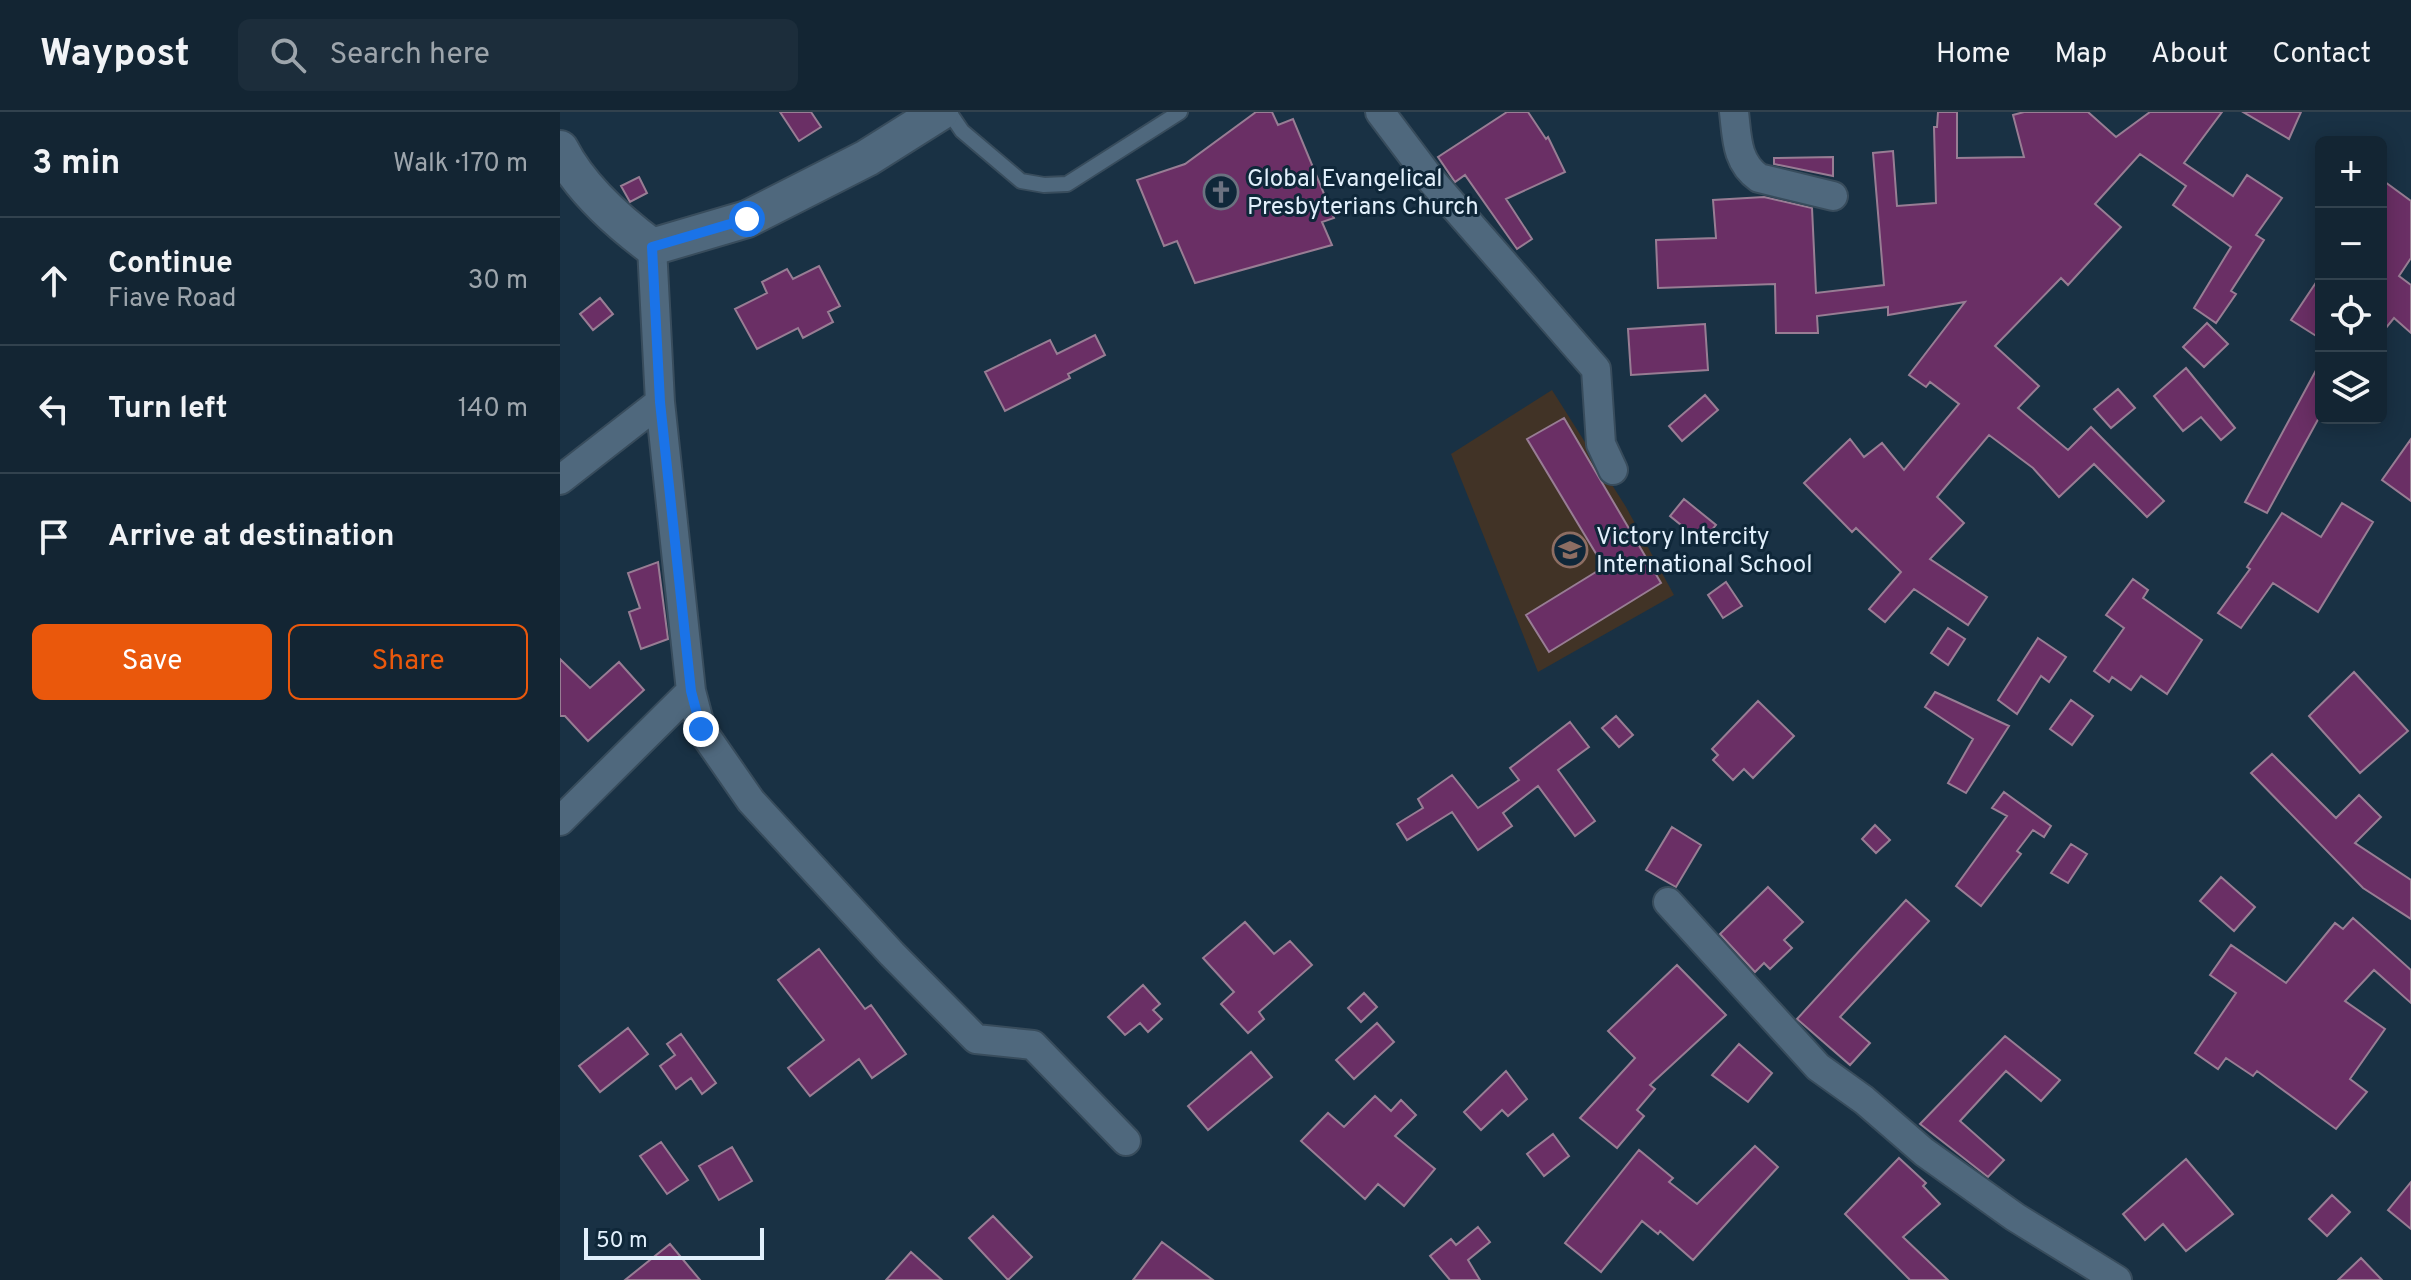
<!DOCTYPE html>
<html lang="en">
<head>
<meta charset="utf-8">
<style>
  body { margin:0; font-family:Overpass,sans-serif; background:#1c2d3b; color:#f1f3f6 }
  .controls { position:absolute; right:24px; top:24px; display:grid; overflow:hidden; border-radius:12px; box-shadow:0 4px 20px #0003 }
  .controls button { width:72px; height:72px; display:grid; place-items:center; padding:0; border:0; border-bottom:2px solid #32424e; background:#132533; color:#f1f3f6; font:40px sans-serif }
  .scale { position:absolute; left:24px; bottom:20px; width:180px; box-sizing:border-box; padding-left:8px; border:4px solid #e2f0fc; border-top:0; font-size:22px; line-height:28px; white-space:nowrap; color:#e2f0fc; -webkit-text-stroke:6px #0f2739; paint-order:stroke }
  .stop { position:absolute; width:24px; height:24px; margin:-18px; border:6px solid #1a73e8; border-radius:50%; background:#fff }
  .stop.end { background:#1a73e8; border-color:#fff; box-shadow:0 2px 8px #0008 }
  .list { margin:0; padding:0; list-style:none }
  h2 { display:flex; justify-content:space-between; align-items:center; height:104px; margin:0; padding:0 32px; font-size:34px }
  h2 small { font-size:26px; font-weight:400; color:#9da5ac }
  .list li { display:grid; grid-template-columns:52px 1fr auto; gap:24px; align-items:center; box-sizing:border-box; height:128px; padding:0 32px; border-top:2px solid #32424e }
  .list b { display:block; font-size:30px; white-space:nowrap }
  .list p { margin:0; font-size:26px; white-space:nowrap; color:#9da5ac }
  .list em { font-size:26px; font-style:normal; color:#9da5ac }
  .actions { display:flex; gap:16px; padding:24px 32px }
  .actions a { flex:1; padding:18px 0; border:2px solid #ea580c; border-radius:12px; text-align:center; font-size:28px; color:#ea580c }
  .actions .main { background:#ea580c; color:#fff }
  .icon { flex:none; width:44px; height:44px; fill:none; stroke:currentColor; stroke-width:2; stroke-linecap:round; stroke-linejoin:round }
  .map { position:relative; flex:none; width:1851px; height:1168px; overflow:hidden }
  header { display:flex; align-items:center; gap:48px; box-sizing:border-box; height:112px; padding:0 40px; background:#132533; border-bottom:2px solid #32424e }
  header strong { font-size:38px }
  nav { display:flex; gap:44px; margin-inline-start:auto; font-size:28px }
  .search { width:560px; height:72px; background:#1c2d3b; display:flex; align-items:center; gap:20px; box-sizing:border-box; padding:0 28px; border-radius:12px; color:#9da5ac; font-size:30px }
  main { display:flex }
  aside { flex:1; background:#132533 }
  .map>svg:first-child { display:block }
  .education { fill:#413326 }
  .building { fill:#6a2f65; stroke:#987d94; stroke-width:2 }
  .lines { fill:none; stroke-linecap:round; stroke-linejoin:round }
  .service-casing { stroke:#384c5c; stroke-width:18 }
  .minor-casing { stroke:#384c5c; stroke-width:32 }
  .tertiary-casing { stroke:#384c5c; stroke-width:40 }
  .service { stroke:#4f687d; stroke-width:14 }
  .minor { stroke:#4f687d; stroke-width:28 }
  .tertiary { stroke:#4f687d; stroke-width:36 }
  .route { stroke:#1a73e8; stroke-width:10 }
  .labels { text-anchor:middle; stroke-width:6; stroke-linejoin:round; paint-order:stroke }
  .poi-label { font-size:24px; fill:#e2f0fc; stroke:#0f2739; text-anchor:start }
</style>
</head>
<body>
<header>
<strong>Waypost</strong>
<div class="search"><svg class="icon" aria-label="search" viewBox="0 0 24 24"><circle cx="10" cy="10" r="6"/><path d="M15 15l6 6"/></svg>Search here</div>
<nav><a>Home</a><a>Map</a><a>About</a><a>Contact</a></nav>
</header>
<main>
<aside>
<h2>3 min<small>Walk · 170 m</small></h2>
<ul class="list">
<li><svg class="icon" aria-label="ahead" viewBox="0 0 24 24"><path d="M12 20V5M6 11l6-6 6 6"/></svg><div><b>Continue</b><p>Fiave Road</p></div><em>30 m</em></li>
<li><svg class="icon" aria-label="left" viewBox="0 0 24 24"><path d="M17 20v-9H6M10 6l-5 5 5 5"/></svg><div><b>Turn left</b></div><em>140 m</em></li>
<li><svg class="icon" aria-label="arrive" viewBox="0 0 24 24"><path d="M6 21V4h12l-3 4 3 4H6"/></svg><div><b>Arrive at destination</b></div></li>
</ul>
<div class="actions"><a class="main">Save</a><a>Share</a></div>
</aside>
<div class="map">
<svg width="1851" height="1168" viewBox="0 0 1851 1168">
  <rect width="100%" height="100%" fill="#193144"/>
  <path class="education" d="M 992,278 L 1066,395 L 1114,483 L 978,560 L 891,342 Z"/>
  <path class="building" d="M 220,0 L 251,0 L 261,15 L 239,29 Z
    M 696,0 L 712,0 L 718,13 L 733,7 L 774,106 L 762,110 L 772,133 L 635,171 L 617,129 L 604,134 L 577,68 L 625,52 Z
    M 947,0 L 968,0 L 986,27 L 988,25 L 1005,60 L 946,87 L 972,127 L 957,137 L 905,63 L 895,70 L 878,45 Z
    M 1378,0 L 1397,0 L 1397,46 L 1464,45 L 1453,3 L 1464,0 L 1528,0 L 1556,25 L 1590,0 L 1662,0 L 1624,51 L 1673,84 L 1687,63 L 1722,86 L 1696,123 L 1704,128 L 1671,179 L 1676,182 L 1656,211 L 1634,196 L 1671,135 L 1613,93 L 1626,74 L 1580,42 L 1535,92 L 1561,115 L 1508,173 L 1501,166 L 1435,234 L 1479,274 L 1458,296 L 1508,338 L 1531,315 L 1604,389 L 1587,405 L 1534,352 L 1499,385 L 1473,356 L 1429,323 L 1377,385 L 1404,411 L 1370,447 L 1427,485 L 1408,513 L 1354,477 L 1325,510 L 1309,497 L 1341,460 L 1296,416 L 1292,420 L 1244,371 L 1290,327 L 1304,345 L 1322,331 L 1344,358 L 1399,292 L 1370,270 L 1366,275 L 1349,263 L 1405,190 L 1328,203 L 1328,195 L 1257,204 L 1258,221 L 1216,221 L 1215,172 L 1098,176 L 1096,128 L 1156,126 L 1153,88 L 1204,85 L 1252,96 L 1256,181 L 1324,173 L 1313,41 L 1333,39 L 1337,94 L 1376,91 L 1374,15 L 1377,15 Z
    M 1683,0 L 1741,0 L 1729,27 Z
    M 1273,45 L 1273,64 L 1214,52 L 1214,46 Z
    M 79,65 L 87,81 L 70,90 L 61,74 Z
    M 1821,67 L 1851,89 L 1851,146 L 1839,164 L 1851,173 L 1851,221 L 1834,206 L 1821,222 Z
    M 259,154 L 280,194 L 268,200 L 273,210 L 243,226 L 238,216 L 197,237 L 175,197 L 207,181 L 202,170 L 227,157 L 233,167 Z
    M 1761,163 L 1761,227 L 1731,208 Z
    M 40,186 L 53,202 L 33,218 L 20,202 Z
    M 1647,211 L 1668,232 L 1644,255 L 1623,235 Z
    M 1145,212 L 1148,258 L 1071,263 L 1068,217 Z
    M 535,223 L 545,243 L 508,262 L 510,266 L 445,299 L 425,260 L 490,228 L 497,242 Z
    M 1761,249 L 1761,302 L 1707,401 L 1685,390 Z
    M 1626,256 L 1675,316 L 1661,328 L 1641,305 L 1623,319 L 1594,284 Z
    M 1558,277 L 1575,296 L 1551,316 L 1534,297 Z
    M 1145,283 L 1158,298 L 1122,329 L 1109,314 Z
    M 1004,306 L 1101,471 L 989,540 L 966,503 L 1044,455 L 967,327 Z
    M 1851,327 L 1851,389 L 1822,368 Z
    M 1124,387 L 1156,413 L 1142,430 L 1110,404 Z
    M 1782,391 L 1813,410 L 1758,500 L 1713,471 L 1681,516 L 1658,501 L 1690,457 L 1687,455 L 1722,401 L 1761,425 Z
    M 98,450 L 108,527 L 81,537 L 69,500 L 80,496 L 68,461 Z
    M 1573,467 L 1588,478 L 1583,486 L 1642,528 L 1607,582 L 1581,564 L 1571,578 L 1552,565 L 1549,570 L 1534,559 L 1564,516 L 1546,503 Z
    M 1166,470 L 1182,494 L 1163,506 L 1148,483 Z
    M 1388,516 L 1405,527 L 1388,553 L 1371,541 Z
    M 1478,526 L 1506,545 L 1489,570 L 1481,564 L 1457,602 L 1438,588 Z
    M 0,547 L 30,576 L 59,550 L 84,578 L 28,629 L 5,604 L 0,604 Z
    M 1794,560 L 1848,619 L 1800,661 L 1749,604 Z
    M 1375,580 L 1449,614 L 1406,681 L 1388,671 L 1413,627 L 1365,595 Z
    M 1511,588 L 1533,604 L 1512,633 L 1490,617 Z
    M 1198,589 L 1234,624 L 1193,666 L 1184,657 L 1173,668 L 1153,648 L 1158,643 L 1152,637 Z
    M 1056,604 L 1073,623 L 1059,635 L 1042,616 Z
    M 1010,610 L 1029,635 L 998,658 L 1035,709 L 1015,724 L 978,674 L 943,701 L 952,714 L 918,738 L 892,700 L 847,728 L 837,712 L 863,696 L 858,687 L 892,663 L 918,696 L 959,668 L 950,656 Z
    M 1712,642 L 1776,706 L 1799,683 L 1821,705 L 1795,731 L 1851,768 L 1851,807 L 1803,776 L 1691,661 Z
    M 1444,680 L 1491,714 L 1484,725 L 1473,718 L 1457,739 L 1461,742 L 1421,794 L 1396,774 L 1447,704 L 1432,696 Z
    M 1315,713 L 1330,728 L 1316,741 L 1302,727 Z
    M 1112,715 L 1141,733 L 1116,775 L 1086,758 Z
    M 1511,732 L 1527,742 L 1508,771 L 1491,761 Z
    M 1661,765 L 1695,795 L 1674,819 L 1640,789 Z
    M 1208,775 L 1243,810 L 1224,828 L 1232,836 L 1210,857 L 1204,851 L 1195,860 L 1160,822 Z
    M 1346,788 L 1369,809 L 1280,905 L 1310,931 L 1290,953 L 1237,907 Z
    M 1793,806 L 1851,858 L 1851,891 L 1814,858 L 1785,889 L 1825,917 L 1790,967 L 1807,980 L 1776,1017 L 1697,959 L 1693,964 L 1666,946 L 1658,957 L 1635,941 L 1676,881 L 1650,863 L 1671,833 L 1726,871 L 1775,811 L 1783,817 Z
    M 685,810 L 714,842 L 730,829 L 752,853 L 699,900 L 704,907 L 688,921 L 661,892 L 674,880 L 643,846 Z
    M 259,837 L 305,897 L 311,893 L 346,942 L 312,966 L 299,947 L 250,984 L 228,956 L 264,928 L 218,868 Z
    M 1117,853 L 1166,903 L 1090,973 L 1095,977 L 1077,998 L 1084,1004 L 1057,1036 L 1020,1006 L 1075,946 L 1048,919 Z
    M 583,873 L 600,892 L 593,898 L 602,907 L 588,920 L 580,911 L 565,923 L 548,905 Z
    M 804,881 L 817,895 L 801,910 L 788,896 Z
    M 817,911 L 834,930 L 794,967 L 776,948 Z
    M 68,916 L 88,942 L 40,980 L 19,954 Z
    M 121,922 L 156,971 L 142,982 L 131,966 L 116,977 L 100,954 L 115,943 L 107,932 Z
    M 1445,924 L 1500,968 L 1481,989 L 1446,959 L 1400,1009 L 1444,1048 L 1428,1065 L 1360,1012 Z
    M 1179,932 L 1212,961 L 1188,990 L 1152,963 Z
    M 691,940 L 712,965 L 648,1018 L 628,994 Z
    M 946,959 L 967,987 L 948,1004 L 942,998 L 921,1018 L 904,1000 Z
    M 815,984 L 831,999 L 841,988 L 856,1003 L 835,1024 L 875,1057 L 844,1094 L 818,1072 L 805,1087 L 741,1029 L 768,1001 L 784,1015 Z
    M 993,1022 L 1009,1044 L 984,1064 L 967,1042 Z
    M 101,1030 L 128,1068 L 107,1082 L 80,1044 Z
    M 1195,1034 L 1218,1055 L 1133,1148 L 1100,1119 L 1098,1122 L 1082,1109 L 1041,1160 L 1005,1131 L 1079,1038 L 1113,1066 L 1109,1070 L 1137,1092 Z
    M 172,1035 L 192,1069 L 159,1088 L 139,1054 Z
    M 1339,1046 L 1366,1071 L 1363,1074 L 1380,1092 L 1343,1125 L 1388,1168 L 1350,1168 L 1285,1102 Z
    M 1626,1047 L 1673,1102 L 1626,1139 L 1603,1112 L 1585,1128 L 1563,1102 Z
    M 1851,1070 L 1851,1117 L 1828,1098 Z
    M 1772,1083 L 1790,1100 L 1767,1124 L 1749,1107 Z
    M 433,1104 L 472,1145 L 448,1168 L 409,1126 Z
    M 918,1115 L 930,1130 L 908,1148 L 920,1168 L 890,1168 L 870,1144 L 891,1127 L 896,1133 Z
    M 602,1130 L 653,1168 L 573,1168 Z
    M 110,1132 L 140,1168 L 65,1168 Z
    M 351,1140 L 382,1168 L 326,1168 Z
    M 1801,1146 L 1822,1168 L 1778,1168 Z"/>
  <g class="lines">
    <g class="service-casing">
      <path id="service" d="M 389,0 L 402,19 L 461,69 L 484,73 L 507,72 L 620,0"/>
    </g>
    <g class="minor-casing">
      <path id="minor" d="M 820,0 L 872,69 L 1036,257 L 1041,332 L 1053,358
        M 1174,0 C 1177,25 1176,50 1199,66 L 1273,84
        M 92,135 L 100,290 L 131,579 L 141,617 L 191,689 L 332,842 L 416,927 L 473,933 L 566,1029
        M 0,368 L 100,290
        M 0,709 L 131,579
        M 1108,790 L 1258,955 L 1304,988 L 1364,1040 L 1455,1105 L 1557,1168"/>
    </g>
    <g class="tertiary-casing">
      <path id="tertiary" d="M 0,37 C 20,76 57,109 92,135 L 187,107 L 307,46 L 380,0"/>
    </g>
    <use href="#service" class="service"/>
    <use href="#minor" class="minor"/>
    <use href="#tertiary" class="tertiary"/>
  </g>
  <g class="lines">
    <path class="route" d="M 141,617 L 131,579 L 100,290 L 92,135 L 187,107"/>
  </g>
  <defs>
    <g id="church-ring" transform="scale(1.8)"><circle r="9.5" fill="#0f2739" stroke="#6b7280" stroke-width="1.5"/><path d="M-1.2-6h2.4v3.5h3.3v2.4h-3.3V6h-2.4V-.1h-3.3v-2.4h3.3Z" fill="#6b7280"/></g>
    <g id="school-ring" transform="scale(1.8)"><circle r="9.5" fill="#0f2739" stroke="#8d6e63" stroke-width="1.5"/><path d="M0-5L7-2L0 1L-7-2ZM-4 1L0 2.5L4 1V4Q0 6-4 4Z" fill="#8d6e63"/></g>
  </defs>
  <g fill-rule="evenodd">
    <use href="#church-ring" x="661" y="80"/>
    <use href="#school-ring" x="1010" y="438"/>
  </g>
  <g class="labels">
    <g class="poi-label">
      <text x="687" y="74">Global Evangelical<tspan x="687" dy="28">Presbyterians Church</tspan></text>
      <text x="1036" y="432">Victory Intercity<tspan x="1036" dy="28">International School</tspan></text>
    </g>
  </g>
</svg>
<div class="controls">
<button>+</button>
<button>−</button>
<button><svg class="icon" aria-label="locate" viewBox="0 0 24 24"><circle cx="12" cy="12" r="6"/><path d="M12 2v4M12 18v4M2 12h4M18 12h4"/></svg></button>
<button><svg class="icon" aria-label="layers" viewBox="0 0 24 24"><path d="M12 4l9 5-9 5-9-5zM3 14l9 5 9-5"/></svg></button>
</div>
<div class="scale">50 m</div>
<div class="stop" style="left:187px;top:107px"></div>
<div class="stop end" style="left:141px;top:617px"></div>
</div>
</main>
</body>
</html>
